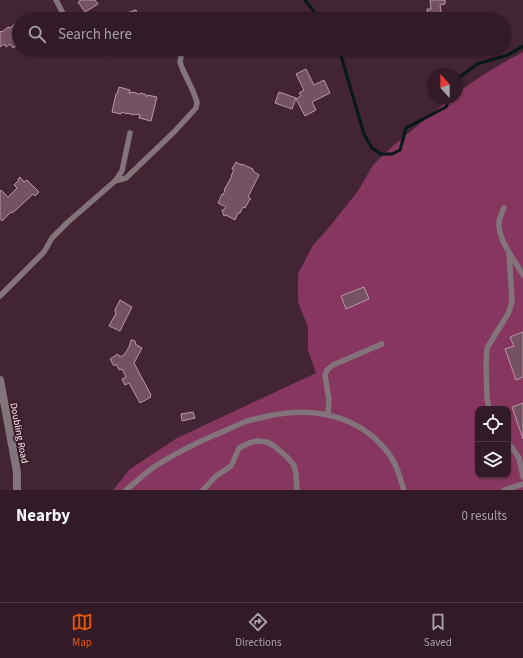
<!DOCTYPE html>
<html lang="en">
<head>
<meta charset="utf-8">
<style>
  body { margin:0; font-family:"Source Sans 3",sans-serif; background:#3d2832; color:#f1f3f6 }
  .controls { position:absolute; right:12px; bottom:12px; display:grid; overflow:hidden; border-radius:8px; box-shadow:0 1px 3px #0004 }
  .controls button { width:36px; height:36px; display:grid; place-items:center; padding:0; border:0; border-bottom:1px solid #4d3943; background:#321b26; color:#f1f3f6; font:20px sans-serif }
  .compass { position:absolute; left:427px; top:68px; width:36px; height:36px; border-radius:50%; background:#321b26; box-shadow:0 1px 3px #0004; rotate:339deg }
  .list { margin:0; padding:0; list-style:none }
  h2 { display:flex; justify-content:space-between; align-items:center; height:52px; margin:0; padding:0 16px; font-size:17px }
  h2 small { font-size:13px; font-weight:400; color:#a8a1a7 }
  .icon { flex:none; width:22px; height:22px; fill:none; stroke:currentColor; stroke-width:2; stroke-linecap:round; stroke-linejoin:round }
  .map { position:relative; flex:none; width:523px; height:490px; overflow:hidden }
  .search { position:absolute; background:#321b26; box-shadow:0 1px 3px #0004; left:12px; right:12px; top:12px; height:44px; display:flex; align-items:center; gap:10px; box-sizing:border-box; padding:0 14px; border-radius:22px; color:#a8a1a7; font-size:15px }
  .sheet { height:112px; background:#321b26 }
  nav { display:flex; justify-content:space-around; align-items:center; box-sizing:border-box; height:56px; border-top:1px solid #4d3943; background:#321b26; font-size:11px; color:#a8a1a7 }
  nav a { display:grid; justify-items:center; gap:2px }
  nav .on { color:#ea580c }
  .map>svg:first-child { display:block }
  .green { fill:#87365f; fill-rule:evenodd }
  .lines { fill:none; stroke-linecap:round; stroke-linejoin:round }
  .stream { stroke:#061817; stroke-width:3 }
  .building { fill:#745261; stroke:#bc96a6 }
  .lane { stroke:#83737a; stroke-width:5.5 }
  .street { stroke:#83737a; stroke-width:8 }
  .labels { text-anchor:middle; stroke-width:3.5; stroke-linejoin:round; paint-order:stroke }
  .street-label { font-size:10px; fill:#fde8f0; stroke:#371b28 }
</style>
</head>
<body>
<div class="map">
<svg width="523" height="490" viewBox="0 0 523 490">
  <rect width="100%" height="100%" fill="#422432"/>
  <path class="green" d="M 523,52 L 523,490 L 113,490 L 130,469 L 177,438 L 316,373 L 308,350 L 308,327 L 298,302 L 298,274 L 313,245 L 326,231 L 358,191 L 373,165 L 394,145 L 451,98 L 457,98 L 457,93 C 478,77 500,64 523,52 ZM 478,409 L 508,409 L 508,475 L 478,475 Z"/>
  <g class="lines">
    <path class="stream" d="M 305,0 L 320,19
      M 339,49 L 364,134 L 372,148 L 381,154 L 392,154 L 400,150 L 406,128 L 446,107 L 450,98
      M 457,84 L 460,77 L 477,64 L 508,55 L 523,46"/>
  </g>
  <path class="building" d="M 81,0 L 95,0 L 98,4 L 85,12 L 78,2 Z
    M 430,0 L 445,0 L 445,4 L 440,5 L 442,18 L 428,19 L 427,9 L 431,9 Z
    M 136,10 L 138,19 L 118,19 L 117,16 Z
    M 31,13 L 35,19 L 21,19 L 26,15 L 27,16 Z
    M 19,20 L 19,44 L 13,48 L 10,44 L 6,47 L 4,44 L 0,47 L 0,32 L 1,31 L 2,32 L 7,28 L 9,27 L 10,28 Z
    M 107,49 L 143,49 L 134,52 L 133,50 L 115,55 L 115,54 L 109,56 Z
    M 306,69 L 314,85 L 324,80 L 330,93 L 312,102 L 316,110 L 305,116 L 296,99 L 301,96 L 299,93 L 304,90 L 296,74 Z
    M 119,87 L 130,90 L 129,93 L 131,93 L 131,92 L 137,93 L 138,95 L 140,93 L 145,94 L 146,97 L 147,95 L 157,97 L 151,121 L 139,118 L 140,115 L 135,114 L 134,115 L 127,113 L 127,114 L 122,112 L 121,114 L 112,112 L 116,94 L 117,94 Z
    M 279,92 L 296,98 L 292,109 L 275,103 Z
    M 236,162 L 241,165 L 241,164 L 244,165 L 253,169 L 253,171 L 259,175 L 248,197 L 251,199 L 250,199 L 245,208 L 243,207 L 240,213 L 238,213 L 235,220 L 226,215 L 224,216 L 222,210 L 225,209 L 226,207 L 218,203 L 222,194 L 223,195 L 225,190 L 224,190 L 232,176 L 231,176 L 234,170 L 232,169 Z
    M 20,177 L 24,182 L 27,180 L 39,192 L 35,196 L 33,194 L 17,209 L 12,213 L 11,212 L 2,221 L 0,218 L 0,191 L 1,190 L 8,197 L 17,188 L 14,185 L 19,180 L 18,179 Z
    M 364,287 L 369,299 L 346,309 L 341,296 Z
    M 120,300 L 132,307 L 120,331 L 109,326 L 115,315 L 116,315 L 115,310 Z
    M 523,332 L 523,377 L 516,380 L 505,349 L 514,346 L 510,337 Z
    M 131,340 L 133,340 L 135,341 L 136,343 L 135,344 L 142,348 L 134,363 L 151,395 L 150,396 L 151,397 L 140,403 L 129,383 L 125,385 L 122,379 L 126,377 L 122,369 L 119,370 L 116,364 L 114,366 L 110,359 L 118,354 L 120,357 L 124,355 L 129,347 Z
    M 523,403 L 523,439 L 512,407 Z
    M 193,412 L 195,418 L 182,421 L 181,414 Z"/>
  <g class="lines">
    <path class="lane" d="M 56,0 L 66,19
      M 115,181 L 126,178 L 175,131 L 196,108 L 197,102 L 193,91 L 182,68 L 180,62 L 181,56
      M 504,208 C 502,213 499,218 499,223 C 498,240 515,261 523,275
      M 0,296 L 44,252 L 52,238 L 68,222 L 115,181 L 122,171 L 130,133
      M 489,409 L 487,397 L 486,365 L 487,348 L 509,312 L 512,301 L 509,252
      M 328,414 L 329,400 L 325,375 L 327,370 L 333,365 L 382,344
      M 508,442 L 519,458 L 523,477
      M 126,490 C 136,482 146,472 157,465 C 176,453 196,443 217,434 C 227,430 237,425 247,421 C 254,419 261,418 268,416 C 313,406 360,415 389,454 C 397,464 400,478 404,490
      M 203,490 L 216,476 L 231,466 L 239,448 L 249,443 L 257,441 L 267,442 L 274,446 L 286,456 L 294,465 L 296,474 L 297,490
      M 504,490 L 523,484"/>
    <path class="street" d="M 0,380 L 17,472 L 17,490"/>
  </g>
  <g class="labels">
    <g class="street-label">
      <text transform="translate(20 433) rotate(79)" y="4">Doubling Road</text>
    </g>
  </g>
</svg>
<div class="controls">
<button><svg class="icon" aria-label="locate" viewBox="0 0 24 24"><circle cx="12" cy="12" r="6"/><path d="M12 2v4M12 18v4M2 12h4M18 12h4"/></svg></button>
<button><svg class="icon" aria-label="layers" viewBox="0 0 24 24"><path d="M12 4l9 5-9 5-9-5zM3 14l9 5 9-5"/></svg></button>
</div>
<svg class="compass" viewBox="-18 -18 36 36"><path d="M0-13l5 13h-10z" fill="#e53935"/><path d="M0 13l5-13h-10z" fill="#a8a1a7"/></svg>
<div class="search"><svg class="icon" aria-label="search" viewBox="0 0 24 24"><circle cx="10" cy="10" r="6"/><path d="M15 15l6 6"/></svg>Search here</div>
</div>
<section class="sheet">
<h2>Nearby<small>0 results</small></h2>
<ul class="list">
</ul>
</section>
<nav>
<a class="on"><svg class="icon" aria-label="map" viewBox="0 0 24 24"><path d="M3 6l6-2 6 2 6-2v14l-6 2-6-2-6 2zM9 4v14M15 6v14"/></svg>Map</a>
<a><svg class="icon" aria-label="directions" viewBox="0 0 24 24"><path d="M12 3l9 9-9 9-9-9zM9 14v-3h6M13 9l2 2-2 2"/></svg>Directions</a>
<a><svg class="icon" aria-label="saved" viewBox="0 0 24 24"><path d="M7 4h10v16l-5-4-5 4z"/></svg>Saved</a>
</nav>
</body>
</html>
